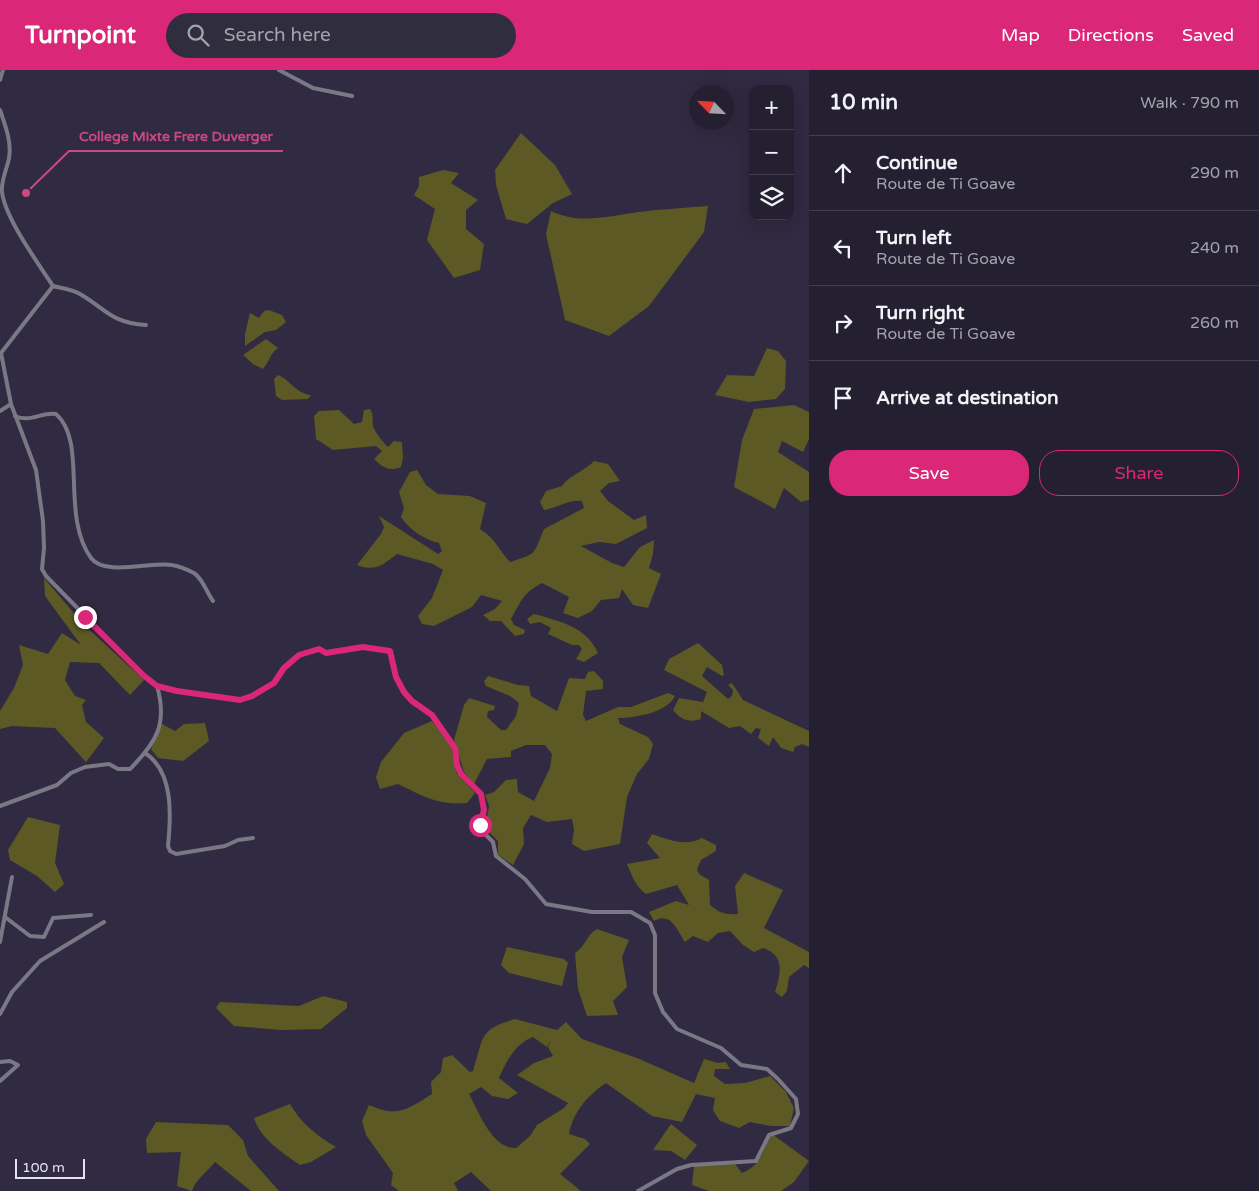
<!DOCTYPE html>
<meta charset="utf-8">
<style>
body{margin:0;font-family:"Varela Round",sans-serif;background:#302d3e;color:#f1f3f6}
.controls{position:absolute;right:15px;top:15px;display:grid;overflow:hidden;border-radius:10px;box-shadow:0 5px 20px #0002}
.controls button{width:45px;height:45px;display:grid;place-items:center;padding:0;border:0;border-bottom:1px solid #413e4d;background:#242032;color:#f1f3f6;font:25px sans-serif}
.compass{position:absolute;left:689px;top:15px;width:45px;height:45px;border-radius:50%;background:#242032;box-shadow:0 5px 20px #0002;rotate:295deg}
.scale{position:absolute;left:15px;bottom:12px;width:70px;box-sizing:border-box;padding-left:5px;border:2px solid #e4e1f1;border-top:0;font-size:14px;line-height:18px;white-space:nowrap;color:#e4e1f1;-webkit-text-stroke:4px #302a42;paint-order:stroke}
.stop{position:absolute;width:15px;height:15px;margin:-11px;border:4px solid #db2777;border-radius:50%;background:#fff}
.stop.end{background:#db2777;border-color:#fff;box-shadow:0 1px 5px #0008}
.list{margin:0;padding:0;list-style:none}
h2{display:flex;justify-content:space-between;align-items:center;height:65px;margin:0;padding:0 20px;font-size:21px}
h2 small{font-size:16px;font-weight:400;color:#a3a3ac}
.list li{display:grid;grid-template-columns:32px 1fr auto;gap:15px;align-items:center;box-sizing:border-box;height:75px;padding:0 20px;border-top:1px solid #413e4d}
.list b{display:block;font-size:19px;white-space:nowrap}
.list p{margin:0;font-size:16px;white-space:nowrap;color:#a3a3ac}
.list em{font-size:16px;font-style:normal;color:#a3a3ac}
.actions{display:flex;gap:10px;padding:15px 20px}
.actions a{flex:1;padding:11px 0;border:1px solid #db2777;border-radius:20px;text-align:center;font-size:18px;color:#db2777}
.actions .main{background:#db2777;color:#fff}
.icon{flex:none;width:28px;height:28px;fill:none;stroke:currentColor;stroke-width:2;stroke-linecap:round;stroke-linejoin:round}
.map{position:relative;flex:none;width:809px;height:1121px;overflow:hidden}
header{display:flex;align-items:center;gap:30px;box-sizing:border-box;height:70px;padding:0 25px;background:#db2777;color:#fff}
header strong{font-size:24px}
nav{display:flex;gap:28px;margin-inline-start:auto;font-size:18px}
.search{width:350px;height:45px;background:#302d3e;display:flex;align-items:center;gap:12px;box-sizing:border-box;padding:0 18px;border-radius:28px;color:#a3a3ac;font-size:19px}
main{display:flex}
aside{flex:1;background:#242032}
.map>svg:first-child{display:block}
.green{fill:#5c5924;fill-rule:evenodd}
.lines{fill:none;stroke-linecap:round;stroke-linejoin:round}
.street{stroke:#7a7885;stroke-width:4}
.route{stroke:#db2777;stroke-width:6}
.leader{fill:none;stroke:#ca4a80;stroke-width:2}
.callout-dot{fill:#ca4a80;stroke:#302a42;stroke-width:2}
.callout-label{font-size:14px;text-anchor:middle;font-weight:bold;fill:#ca4a80;stroke:#302a42;stroke-width:4.5;stroke-linejoin:round;paint-order:stroke}
</style>
<header>
<strong>Turnpoint</strong>
<div class="search"><svg class="icon" aria-label="search" viewBox="0 0 24 24"><circle cx="10" cy="10" r="6"/><path d="M15 15l6 6"/></svg>Search here</div>
<nav><a>Map</a><a>Directions</a><a>Saved</a></nav>
</header>
<main>
<div class="map">
<svg width="809" height="1121" viewBox="0 0 809 1121">
<rect width="100%" height="100%" fill="#302a42"/>
<g class="green">
<path d="M521,63L555,95L572,124L553,133L527,154L506,149L496,115L495,100Z"/>
<path d="M443,100L459,103L451,113L478,130L466,140V159L484,174L480,200L454,208L427,170L435,139L414,125L419,116V107Z"/>
<path d="M708,136L704,162L649,236L609,266L565,250L546,164L551,141C580,155 609,146 639,142C662,139 685,138 708,136Z"/>
<path d="M269,240L282,245L286,252L276,260L265,262L245,276V264L250,243L259,248L264,241Z"/>
<path d="M266,269L278,278C269,285 270,291 263,299L253,294L243,285Z"/>
<path d="M767,278L778,281L786,291L785,319L776,329L749,332L715,325L727,305L754,306Z"/>
<path d="M278,305C290,310 297,324 311,325L308,329L282,330L276,326L274,309Z"/>
<path d="M794,335L809,342V369L803,382L782,371L778,382L809,402V430L801,432L784,418L775,439L734,417L742,370L754,339Z"/>
<path d="M370,339C374,345 372,349 373,356C376,364 382,371 388,377L394,371L402,372L403,388L401,397C389,402 382,397 374,389L382,381L376,376L333,380L316,369L314,346L319,341L339,340L354,354L362,352L364,340Z"/>
<path d="M594,391L608,394L620,411L609,413L600,421L608,431L634,450L646,445L647,458L616,474L599,472L581,476L612,493L624,497L640,477L654,470L653,484L649,498L661,504L648,538L633,535L622,519L619,528L601,530L592,541L578,548L563,543L569,527L542,513C522,524 522,530 511,549L514,555L525,560L524,564L515,566L501,551H490L483,545L495,539L502,531L481,525L472,537L434,556L422,554L418,546L432,528L443,500L433,494L397,484C383,495 375,502 357,495L381,464L384,457L379,446L438,484L442,481L439,473C424,470 409,459 401,447L404,438L399,422L410,402L417,400L426,415L438,424L470,426L486,433L480,459C496,469 498,479 510,492C539,483 533,484 544,459L584,438L582,431C568,429 558,438 544,440L540,432L546,421L562,416C569,405 585,401 594,391Z"/>
<path d="M44,508L84,555L144,610L130,625L99,593L70,592L65,610L75,626L86,630L82,635L86,652L104,668L86,692L55,658L12,656L0,659V641L14,618L23,595L19,575L48,584L62,563L81,575L45,526Z"/>
<path d="M534,544C559,551 587,557 598,583L584,592L576,589L582,579L579,575H572L548,564L551,558L540,552L530,554L527,549Z"/>
<path d="M698,573L722,595L724,605L722,606L707,597L702,606L728,629L732,626L733,620L728,615L732,613L743,630L809,661V677L802,674L795,677L793,682L781,678L773,667L769,676L758,668L761,659L756,658L751,664L740,656L729,658L701,641V649C689,653 681,650 673,640L679,628L703,632L707,622L664,600L669,589Z"/>
<path d="M594,601L603,611V619L586,621L583,645L586,651L618,637H631L668,623L675,626C667,643 634,648 618,648L620,654L648,667L653,674L649,689L637,704L627,727L620,774L584,781L572,774L574,760L572,749L547,752L531,745L523,758L524,774L513,795L498,785V771L485,758L489,736L485,725L494,722L506,710L517,709L518,722L534,731L550,698L552,684L545,675H526L511,681V687L487,689L474,714L464,702L454,670L464,635L469,628L495,636L494,640L488,641L487,647L501,660H506L516,646L519,633L510,626L486,616L484,611L488,606L518,615L529,616L531,626L557,641L569,608L585,609L588,602Z"/>
<path d="M432,651L451,675L457,704L475,723L467,733C437,735 425,727 398,714L380,719L376,707L381,692L404,663Z"/>
<path d="M205,653L209,671L183,691L158,688L151,679L162,654L175,661L184,654Z"/>
<path d="M28,747L60,755L55,793L64,814L55,822L37,806L10,790L8,780Z"/>
<path d="M652,764C669,770 686,777 702,768L716,775V781L701,790L697,799L699,804L709,810L710,835C719,843 726,845 738,844L735,816L744,803L783,820L764,858L809,882V898L804,895L789,907L787,921L782,927L775,922C781,903 785,885 763,878L754,882L743,875L730,861L718,863L708,872L693,866L685,872C677,860 671,841 654,851L649,842L676,831L689,835L677,815L646,824C636,817 632,806 627,794L660,788L647,773Z"/>
<path d="M597,859L629,870L622,887L627,917L613,931L618,945L587,946L578,919L575,883C586,876 586,865 597,859Z"/>
<path d="M507,877L564,889L568,893L562,916L509,903L501,895Z"/>
<path d="M323,926L347,932V938L321,959L282,960L234,956L216,938L220,932L299,936Z"/>
<path d="M515,949L557,960L566,952L582,969L637,988L694,1013L704,989L718,993L726,992L730,999H715L714,1006L725,1014L745,1013L770,1006L786,1022L794,1038L790,1056H771L750,1052L739,1058L720,1051L713,1040L715,1028L696,1024L682,1052L652,1046L606,1013C588,1025 573,1042 569,1064L585,1069L590,1074L560,1104L581,1121H491L471,1102L454,1113L458,1121H399L391,1115L393,1103L366,1065L362,1051L369,1035C398,1048 408,1039 432,1024L431,1012L441,1002L443,988L452,985L470,1002L473,1001C484,967 478,960 515,949ZM533,967L547,977L551,970L548,977L553,986L534,993L517,1005L568,1033L564,1038L537,1055L530,1066L516,1078C492,1079 479,1042 469,1024L481,1017L492,1026L508,1029L518,1023L499,1008C507,990 515,974 533,967Z"/>
<path d="M290,1034C300,1052 318,1067 336,1077L311,1092L300,1095C282,1082 261,1070 254,1048Z"/>
<path d="M156,1052L228,1055L243,1070L248,1086L279,1121H251L215,1092C207,1102 195,1110 192,1121L177,1116L181,1082L147,1083L146,1069Z"/>
<path d="M671,1054L697,1075L685,1090L671,1081L653,1080Z"/>
<path d="M772,1064L809,1091L794,1112L781,1121H709L692,1115L694,1096L735,1094L742,1103C763,1094 761,1081 772,1064Z"/>
</g>
<g class="lines">
<g class="street">
<path d="M279,0L313,18L352,26"/>
<path d="M0,10L3,0"/>
<path d="M0,40C5,55 12,72 9,88C7,99 1,110 2,122C5,148 38,193 53,216C61,218 72,219 80,224C106,239 111,253 146,255"/>
<path d="M53,216L1,283L11,334L36,400L43,451L44,478L42,499L46,506L143,605L157,616L177,621L239,630L252,627L274,613L284,597L299,585L319,579L326,583L363,577L390,581L396,607L404,622L412,631L432,645L455,678L457,695L461,704L481,724L484,740L480,759L493,772L496,786L525,809L546,834L592,842H631L650,853L655,865V923L663,942L677,959L721,978L741,995L767,999L778,1009L796,1029L798,1044L791,1058L769,1065L756,1091L691,1095L677,1099L638,1121"/>
<path d="M0,341L11,334"/>
<path d="M15,346C30,353 41,342 56,344C88,372 60,445 91,488C105,507 152,491 172,495C179,496 188,500 194,503C203,509 207,523 213,531"/>
<path d="M145,683C174,702 171,746 168,776L170,781L176,784L225,776L238,770L253,768"/>
<path d="M0,736L57,715L71,703L85,697L109,694L118,699H130C156,673 168,654 157,616"/>
<path d="M5,847L30,866L44,867L53,848L91,845"/>
<path d="M0,872L12,807"/>
<path d="M0,944L12,922L40,891L104,852"/>
<path d="M0,992L10,991L18,995L0,1011"/>
</g>
</g>
<g class="lines">
<path class="route" d="M85,547L143,605L157,616L177,621L240,630L252,626L274,613L284,598L299,585L319,579L326,583L363,577L390,581L396,607L404,622L412,631L432,645L455,678L457,695L461,704L481,724L484,740L480,755"/>
</g>
<path class="leader" d="M26 123L69 81H283"/>
<circle class="callout-dot" cx="26" cy="123" r="5"/>
<g class="callout-label">
<text x="176" y="71">College Mixte Frere Duverger</text>
</g>
</svg>
<div class="controls">
<button>+</button>
<button>−</button>
<button><svg class="icon" aria-label="layers" viewBox="0 0 24 24"><path d="M12 4l9 5-9 5-9-5zM3 14l9 5 9-5"/></svg></button>
</div>
<svg class="compass" viewBox="-18 -18 36 36"><path d="M0-13l5 13h-10z" fill="#e53935"/><path d="M0 13l5-13h-10z" fill="#a3a3ac"/></svg>
<div class="scale">100 m</div>
<div class="stop" style="left:480px;top:755px"></div>
<div class="stop end" style="left:85px;top:547px"></div>
</div>
<aside>
<h2>10 min<small>Walk · 790 m</small></h2>
<ul class="list">
<li><svg class="icon" aria-label="ahead" viewBox="0 0 24 24"><path d="M12 20V5M6 11l6-6 6 6"/></svg><div><b>Continue</b><p>Route de Ti Goave</p></div><em>290 m</em></li>
<li><svg class="icon" aria-label="left" viewBox="0 0 24 24"><path d="M17 20v-9H6M10 6l-5 5 5 5"/></svg><div><b>Turn left</b><p>Route de Ti Goave</p></div><em>240 m</em></li>
<li><svg class="icon" aria-label="right" viewBox="0 0 24 24"><path d="M7 20v-9h11M14 6l5 5-5 5"/></svg><div><b>Turn right</b><p>Route de Ti Goave</p></div><em>260 m</em></li>
<li><svg class="icon" aria-label="arrive" viewBox="0 0 24 24"><path d="M6 21V4h12l-3 4 3 4H6"/></svg><div><b>Arrive at destination</b></div></li>
</ul>
<div class="actions"><a class="main">Save</a><a>Share</a></div>
</aside>
</main>
